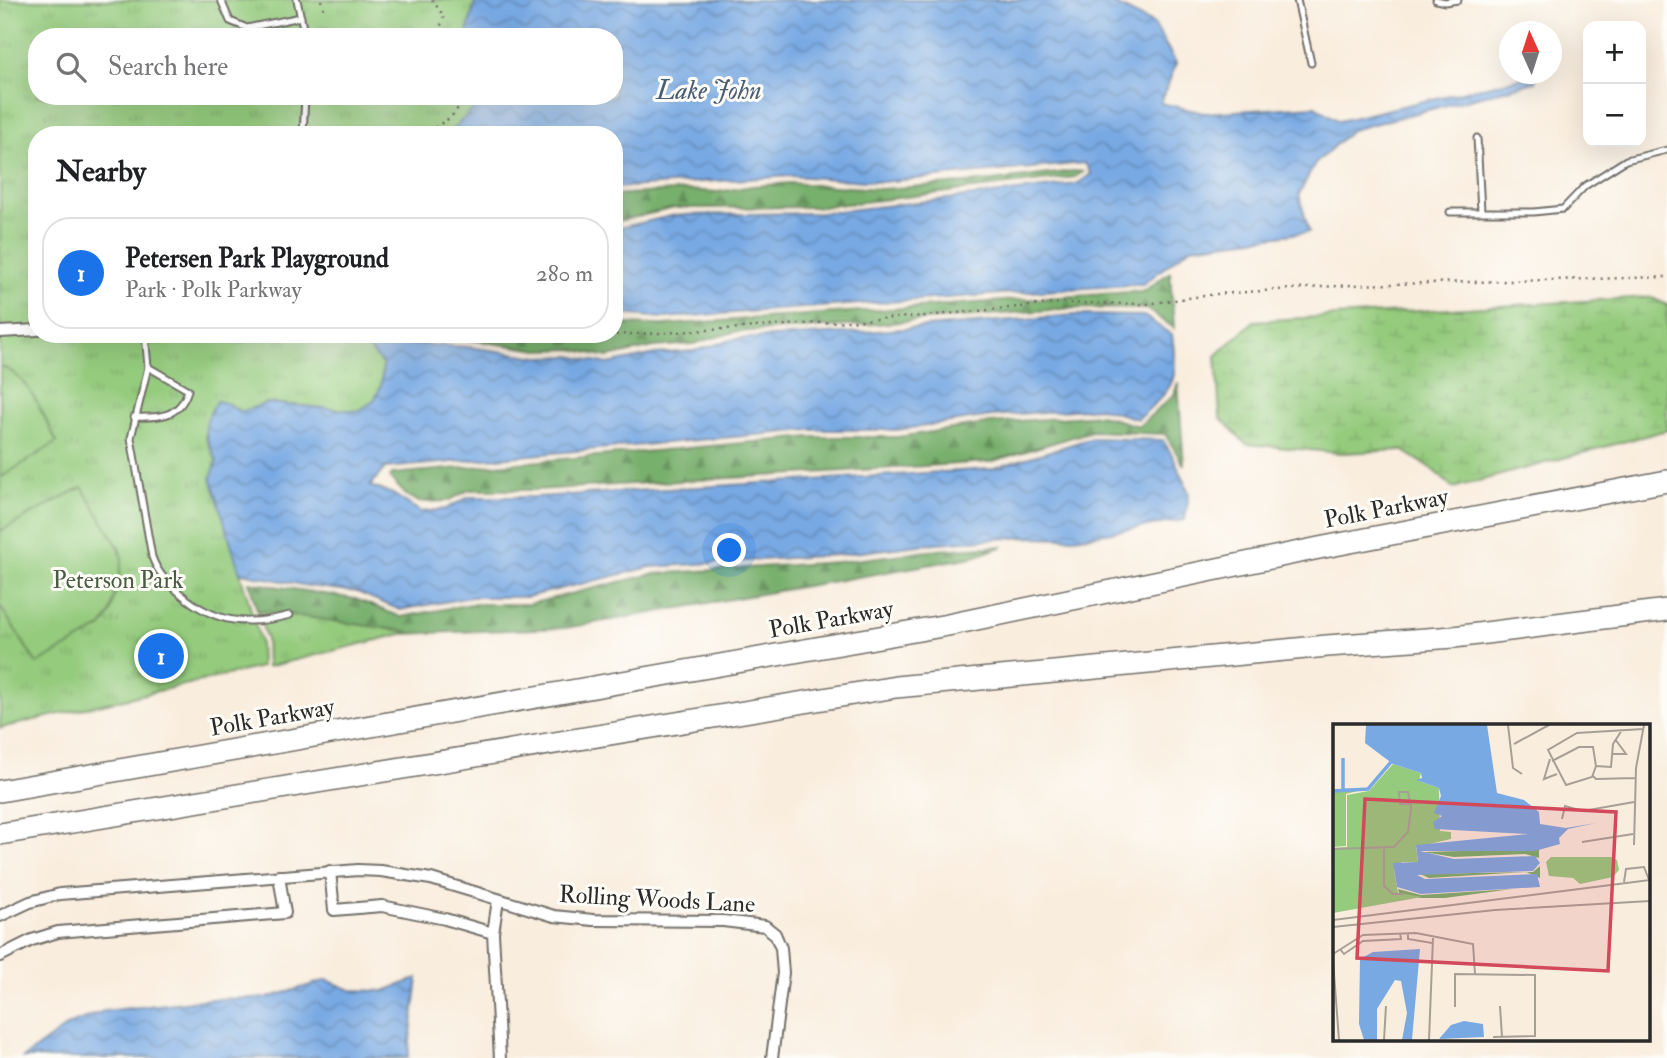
<!DOCTYPE html>
<meta charset="utf-8">
<style>
body{margin:0;font-family:"IM FELL Double Pica",serif;background:#f6f6f6;color:#202124}
.controls{position:absolute;right:21px;top:21px;display:grid;overflow:hidden;border-radius:14px;box-shadow:0 7px 28px #0002}
.controls button{width:63px;height:63px;display:grid;place-items:center;padding:0;border:0;border-bottom:2px solid #e0e0e0;background:#fff;color:#202124;font:35px sans-serif}
.compass{position:absolute;left:1499px;top:21px;width:63px;height:63px;border-radius:50%;background:#fff;box-shadow:0 7px 28px #0002;rotate:357deg}
.you{position:absolute;left:730px;top:551px;width:24px;height:24px;margin:-18px;border:5px solid #fff;border-radius:50%;background:#1a73e8;box-shadow:0 0 0 10px #1a73e833}
.badge{display:grid;place-items:center;width:46px;height:46px;border-radius:50%;background:#1a73e8;color:#fff;font-size:23px;font-weight:700}
.pin{position:absolute;translate:-50% -50%;border:4px solid #fff;box-shadow:0 2px 7px #0006}
.list{margin:0;padding:0;list-style:none}
h2{display:flex;justify-content:space-between;align-items:center;height:91px;margin:0;padding:0 28px;font-size:30px}
h2 small{font-size:23px;font-weight:400;color:#757577}
.list li{display:grid;grid-template-columns:46px 1fr auto;gap:21px;align-items:center;box-sizing:border-box;height:112px;margin:0 14px 14px;padding:0 14px;border:2px solid #e0e0e0;border-radius:28px}
.list b{display:block;font-size:26px;white-space:nowrap}
.list p{margin:0;font-size:23px;white-space:nowrap;color:#757577}
.list em{font-size:23px;font-style:normal;color:#757577}
.icon{flex:none;width:38px;height:38px;fill:none;stroke:currentColor;stroke-width:2;stroke-linecap:round;stroke-linejoin:round}
.map{position:relative;flex:none;width:1667px;height:1058px;overflow:hidden}
.search{position:absolute;background:#fff;box-shadow:0 7px 28px #0002;left:28px;top:28px;width:595px;height:77px;display:flex;align-items:center;gap:18px;box-sizing:border-box;padding:0 24px;border-radius:28px;color:#757577;font-size:26px}
.panel{position:absolute;background:#fff;box-shadow:0 7px 28px #0002;left:28px;top:126px;width:595px;height:217px;border-radius:28px}
.map>svg:first-child{display:block}
.forest{fill:url(#forest-firs);stroke:#516d4c;stroke-width:2}
.wetland{fill:url(#wetland-marsh);stroke:#607b54;stroke-width:2}
.park{fill:url(#park-tufts);stroke:#607b54;stroke-width:2}
.garden{fill:#94cb7d;stroke:#607b54;stroke-width:2}
.water{fill:url(#water-waves);stroke:#526a87;stroke-width:2}
.lines{fill:none;stroke-linecap:round;stroke-linejoin:round}
.lane-casing{stroke:#736f6a;stroke-width:9}
.street-casing{stroke:#736f6a;stroke-width:14}
.highway-casing{stroke:#736f6a;stroke-width:24}
.path{stroke:#736f6a;stroke-width:2.5;stroke-dasharray:2 5;stroke-linecap:butt}
.lane{stroke:#fff;stroke-width:5}
.street{stroke:#fff;stroke-width:10}
.highway{stroke:#fff;stroke-width:21}
.labels{text-anchor:middle;stroke-width:6;stroke-linejoin:round;paint-order:stroke}
.street-label{font-size:24px;fill:#2b2b2b;stroke:#fdfcf7}
.park-label{font-size:24px;fill:#4a5b44;stroke:#fdfcf7}
.water-label{font-size:26px;font-style:italic;fill:#4a5d75;stroke:#fdfcf7}
.inset-river{fill:none;stroke:#78a9e3;stroke-width:3.5}
.inset-road{fill:none;stroke:#a79f96;stroke-width:2}
.view{fill:#d1495b;fill-opacity:0.15;stroke:#d1495b;stroke-width:3.5}
.inset-edge{fill:none;stroke:#2b2b2b;stroke-width:3.5}
</style>
<div class="map">
<svg width="1667" height="1058" viewBox="0 0 1667 1058">
<defs>
<pattern id="forest-firs" width="22" height="20" patternUnits="userSpaceOnUse" patternTransform="scale(1.75)"><rect width="22" height="20" fill="#77af6c"/><path d="M5 1l3.5 6h-7zM16 11l3.5 6h-7z" fill="#628f59"/></pattern>
<pattern id="wetland-marsh" width="20" height="14" patternUnits="userSpaceOnUse" patternTransform="scale(1.75)"><rect width="20" height="14" fill="#94cb7d"/><path d="M1 5h8M5 5V1M11 12h8M15 12V8" fill="none" stroke="#80ae6c"/></pattern>
<pattern id="park-tufts" width="24" height="20" patternUnits="userSpaceOnUse" patternTransform="scale(1.75)"><rect width="24" height="20" fill="#94cb7d"/><path d="M3 7l-1-3M5 7V3M7 7l1-3M15 17l-1-3M17 17v-4M19 17l1-3" fill="none" stroke="#80ae6c"/></pattern>
<pattern id="water-waves" width="16" height="10" patternUnits="userSpaceOnUse" patternTransform="scale(1.75)"><rect width="16" height="10" fill="#78a9e3"/><path d="M0 5q4-4 8 0t8 0" fill="none" stroke="#638ab8"/></pattern>
</defs>
<rect width="100%" height="100%" fill="#fdfcf7"/>
<filter id="ink" filterUnits="userSpaceOnUse"><feTurbulence type="fractalNoise" baseFrequency=".0143" numOctaves="2"/><feDisplacementMap in="SourceGraphic" scale="14" xChannelSelector="R" yChannelSelector="G"/><feConvolveMatrix kernelMatrix="1 2 1 2 8 2 1 2 1" color-interpolation-filters="sRGB"/></filter>
<filter id="wash" filterUnits="userSpaceOnUse"><feTurbulence type="fractalNoise" baseFrequency=".00686" numOctaves="4" result="noise"/><feDisplacementMap in="SourceGraphic" scale="28" xChannelSelector="R" yChannelSelector="G"/><feGaussianBlur stdDeviation="1.57" result="paint"/><feColorMatrix in="noise" values="0 0 0 0 0 0 0 0 0 0 0 0 0 0 0 0 0 1.4 0 .05"/><feComposite in="paint" operator="in"/></filter>
<g filter="url(#wash)">
<rect width="100%" height="100%" fill="#f9edde"/>
<g class="forest">
<path d="M1074,171L1083,172L1075,177L821,207L675,208L614,222V195L687,190L718,192L752,186L790,183L881,189L992,181Z"/>
<path d="M1170,272L1174,328L1146,309L1074,308L864,325L734,332L693,344L654,347L608,357L572,349L539,350L470,340L413,337L408,334H614V322C630,326 647,324 664,325L1144,291Z"/>
<path d="M1178,383L1184,465L1165,434L1092,431L990,462L535,490H469L448,501L419,502L406,495L390,478L392,474L811,437H898L991,423L1100,415L1139,426L1174,395Z"/>
<path d="M1003,546L973,557L565,628L400,634L408,632L257,610L249,582L356,599L401,617L471,604H529L652,574L837,562L937,550Z"/>
</g>
<path class="wetland" d="M1650,297L1667,305V430L1453,488L1432,469L1402,450L1341,453L1246,444L1220,417L1216,356L1254,321Z"/>
<g class="park">
<path d="M0,0H476L466,37H37V96H491L483,100L454,129L456,135H37V334H365V344L383,365L381,386L374,401L358,411L267,403L241,412L229,404L205,436L217,462L212,478L260,640L261,667L0,728Z"/>
<path d="M257,610L410,632L267,667L266,638Z"/>
</g>
<g class="garden">
<path d="M0,366C30,375 43,417 57,442L0,478Z"/>
<path d="M82,487L119,548L122,559L120,572L110,614L102,627L37,664L0,606V531Z"/>
</g>
<g class="water">
<path d="M476,0H1106L1154,24L1176,63L1161,103L1204,113L1315,106L1339,121L1538,74L1535,82L1351,130L1315,164L1299,194L1309,232L1191,247L1143,284L663,318L614,313V229L675,215L821,213L1001,193L1077,184L1091,174L1085,163L881,182L791,176L614,188V135H456L453,129L483,100L491,96H614V37H466Z"/>
<path d="M1075,315L1144,316L1172,335C1179,385 1174,386 1138,419L1100,408L991,416L897,430H810L385,468L370,486L393,494L421,512L446,509L469,497H536L991,469L1092,438L1163,440L1175,460L1189,493L1185,520L1075,538L1026,537L936,543L837,555L651,567L527,597H471L400,610L357,592L308,586L240,573L211,478L217,461C204,435 200,426 217,401L229,404L241,412L267,403L358,411L374,401L381,386L383,365L365,343V334H382L383,342L469,347L539,357L571,356L608,364L655,354L694,351L734,339L864,332Z"/>
<path d="M418,978L408,1058H23L70,1024L104,1011L211,999L267,998L327,980L351,990L384,991Z"/>
</g>
</g>
<g filter="url(#ink)">
<g class="lines">
<defs>
<g id="lane">
<path d="M221,0L230,21L247,28L301,17"/>
<path d="M297,0L305,37"/>
<path d="M1297,0L1311,63"/>
<path d="M1436,0L1445,2L1458,0"/>
<path d="M303,135L305,96"/>
<path d="M1477,138L1481,211"/>
<path d="M1450,212H1534L1563,209L1585,186L1626,160L1667,150"/>
<path d="M145,334L148,367L131,438L152,557C158,574 169,584 182,595C216,624 249,626 290,615"/>
<path d="M134,417C160,418 180,417 188,390L148,367"/>
</g>
<g id="street">
<path d="M0,332L37,330"/>
<path d="M330,871L334,910L382,906L445,919L493,933"/>
<path d="M498,900L493,933L500,1058"/>
<path d="M0,916L30,902L60,894L358,870L381,871L431,879L554,916L593,920L723,921L765,926L775,934L781,948L783,973L772,1058"/>
<path d="M0,956L32,940L58,932L285,913L279,876"/>
</g>
<g id="highway">
<path d="M0,791L948,625L1319,548L1667,481"/>
<path d="M0,834L896,687L1327,646L1454,637L1667,610"/>
</g>
</defs>
<use href="#lane" class="lane-casing"/>
<use href="#street" class="street-casing"/>
<use href="#highway" class="highway-casing"/>
<g class="path">
<path d="M321,0L324,10"/>
<path d="M432,0L444,16L437,37"/>
<path d="M423,135L451,117L458,108L453,96"/>
<path d="M476,334L580,336L662,333L925,316L1061,303L1147,304L1217,294L1352,285L1667,277"/>
</g>
<use href="#lane" class="lane"/>
<use href="#street" class="street"/>
<use href="#highway" class="highway"/>
</g>
</g>
<g class="labels">
<g class="street-label">
<text transform="translate(1386 508) rotate(-11)" y="8">Polk Parkway</text>
<text transform="translate(831 619) rotate(-10)" y="8">Polk Parkway</text>
<text transform="translate(272 717) rotate(-10)" y="8">Polk Parkway</text>
<text transform="translate(657 899) rotate(3)" y="8">Rolling Woods Lane</text>
</g>
<g class="park-label">
<text x="118" y="588">Peterson Park</text>
</g>
<g class="water-label">
<text x="709" y="99">Lake John</text>
</g>
</g>
<g transform="translate(1333 724)">
<rect width="317" height="317" fill="#f9edde"/>
<path d="M206,125V134L192,130L121,133L90,128ZM207,142V154L193,148L96,154L87,150L200,148ZM65,165L88,171L179,165L112,174H87L66,169Z" fill="#77af6c"/>
<path d="M36,64L13,70V122L0,123V65ZM218,133H278L284,136L286,146L280,153L247,160L240,154L216,152L213,138Z" fill="#94cb7d"/>
<path d="M60,40L88,49L86,57L106,64L107,107L118,108V115L83,123L85,138H69L61,146L65,169L89,173L0,189V124L14,123V71L36,67Z" fill="#94cb7d"/>
<path d="M13 139a11 11 0 1 1 22 0a11 11 0 1 1-22 0ZM25 162a11 11 0 1 1 22 0a11 11 0 1 1-22 0ZM2 174a11 11 0 1 1 22 0a11 11 0 1 1-22 0Z" fill="#94cb7d"/>
<path d="M33,1H154L164,69L191,76L206,88L207,100L233,104L263,99L235,105L226,114L227,120L202,127H87L121,135L202,132L207,139L200,147L84,151L92,155L204,150L207,163L88,170L64,163L60,139L85,138L83,121L195,110L102,105L100,98L109,92L101,89L108,72L106,64L83,56L89,54L88,49L60,40L32,19ZM87,225L79,316H69L74,289L68,257L62,256L44,285V316H31L26,300L27,235L40,228ZM131,297L150,300L151,313L106,315L118,301Z" fill="#78a9e3"/>
<path class="inset-river" d="M10,34V67M0,67L35,65L58,38"/>
<path class="inset-road" d="M175,1L180,44L189,50M181,20L216,1M280,30H293L282,15M217,35L211,55L224,50M219,37L246,23H260L263,42L278,43L280,20L289,6M263,42L259,53L233,61L215,26L244,9L310,5M259,51L263,55L302,54M229,95L232,82L250,87L301,78M249,118L300,110M301,121L303,44L311,1M0,125L61,123L75,108L78,85V80L76,74L75,68H66L67,80H78M51,125V162L60,170H71M291,158L293,145L311,143L316,156M0,196L317,156M0,203L162,186L317,177M75,210V215L99,219M7,225L11,230L30,217L68,215L67,209M0,230L30,211L83,209L140,220L142,250M0,236L6,316M167,282L169,313M122,283V250L202,251V312L160,313M51,316L53,282M96,316L100,214"/>
<path class="view" d="M32,75L283,88L275,247L24,234Z"/>
<rect width="317" height="317" class="inset-edge"/>
</g>
</svg>
<div class="controls">
<button>+</button>
<button>−</button>
</div>
<svg class="compass" viewBox="-18 -18 36 36"><path d="M0-13l5 13h-10z" fill="#e53935"/><path d="M0 13l5-13h-10z" fill="#757577"/></svg>
<div class="you"></div>
<div class="pin badge" style="left:161px;top:656px">1</div>
<div class="search"><svg class="icon" aria-label="search" viewBox="0 0 24 24"><circle cx="10" cy="10" r="6"/><path d="M15 15l6 6"/></svg>Search here</div>
<section class="panel">
<h2>Nearby<small></small></h2>
<ul class="list">
<li><span class="badge">1</span><div><b>Petersen Park Playground</b><p>Park · Polk Parkway</p></div><em>280 m</em></li>
</ul>
</section>
</div>
